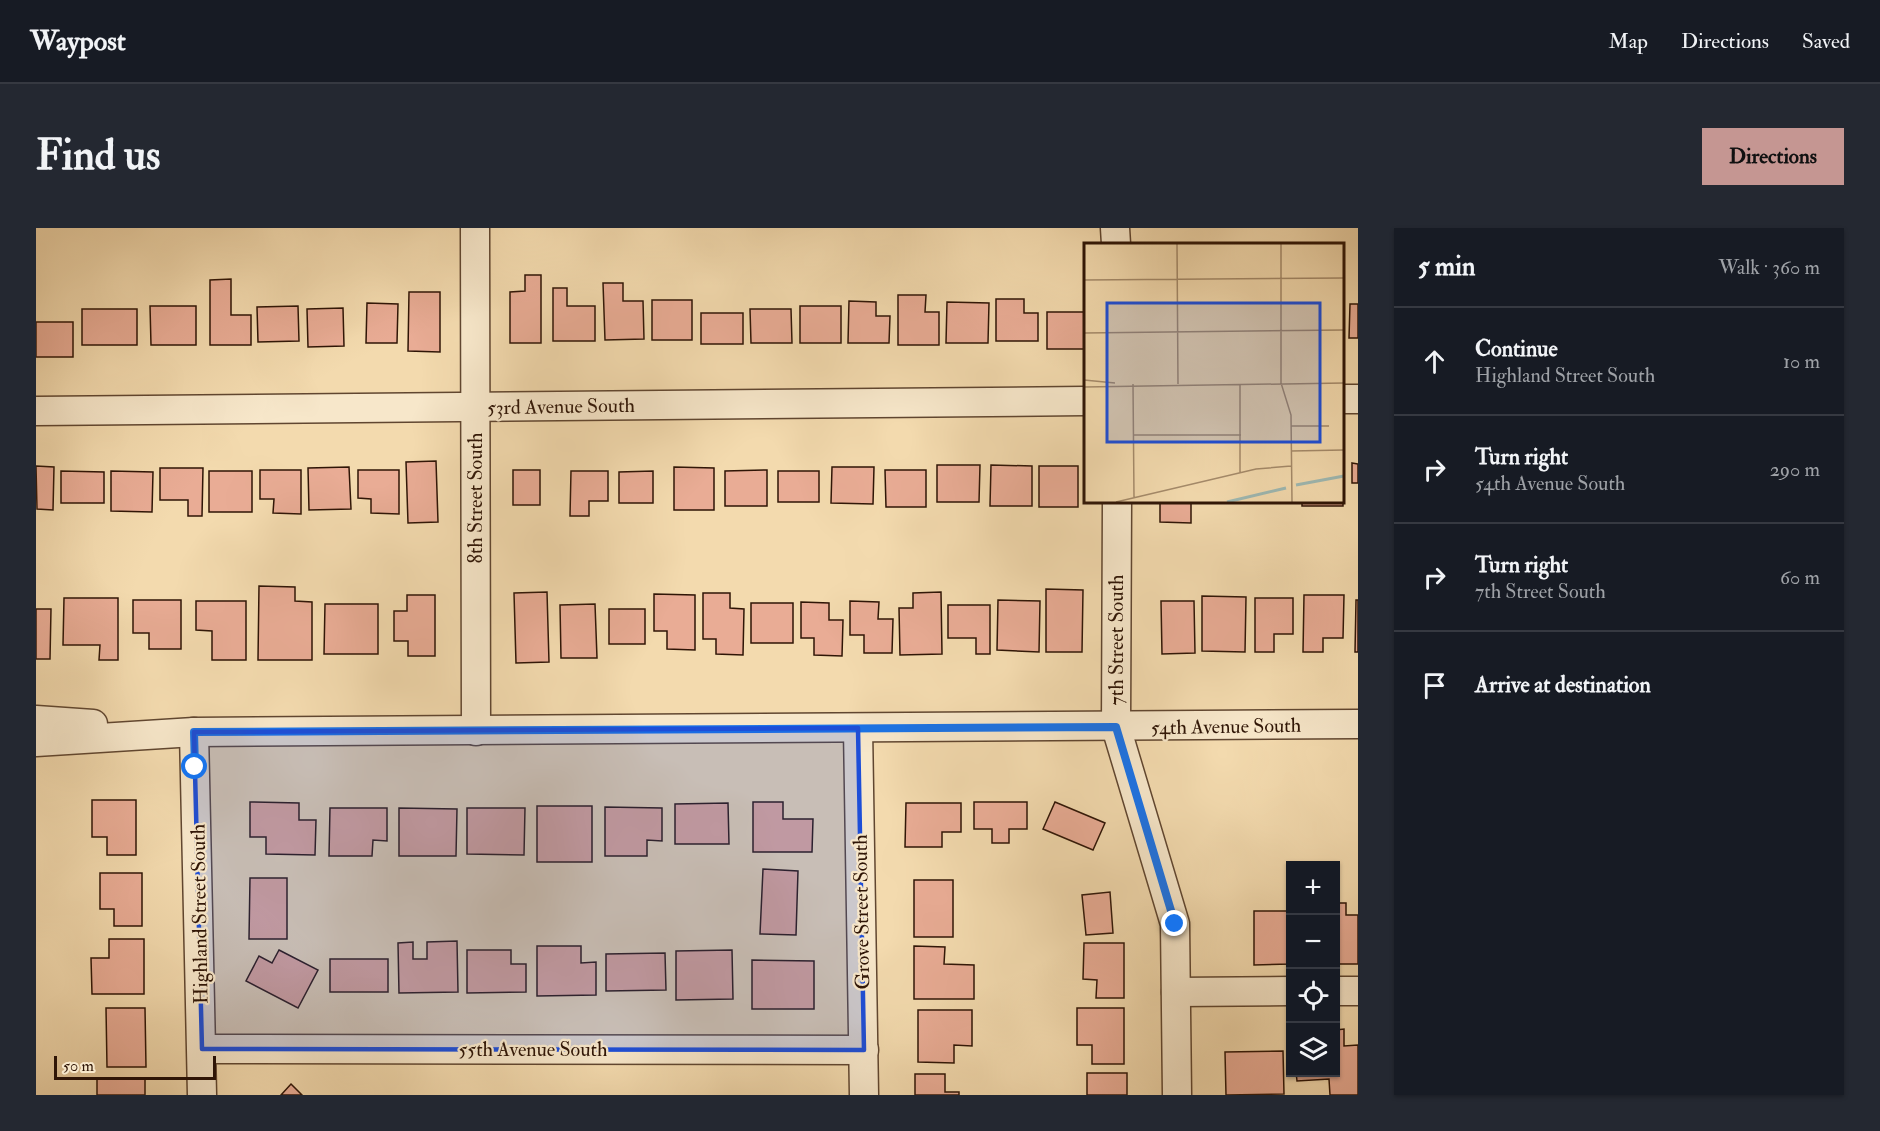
<!DOCTYPE html>
<meta charset="utf-8">
<style>
body{margin:0;font-family:"IM FELL Double Pica",serif;background:#242831;color:#f1f3f6}
.controls{position:absolute;right:18px;bottom:18px;display:grid;overflow:hidden;border-radius:0px;box-shadow:0 2px 4px #0004}
.controls button{width:54px;height:54px;display:grid;place-items:center;padding:0;border:0;border-bottom:2px solid #363941;background:#171b24;color:#f1f3f6;font:30px sans-serif}
.scale{position:absolute;left:18px;bottom:15px;width:162px;box-sizing:border-box;padding-left:6px;border:3px solid #2f1506;border-top:0;font-size:16px;line-height:21px;white-space:nowrap;color:#2f1506;-webkit-text-stroke:4px #f7e7ca;paint-order:stroke}
.stop{position:absolute;width:18px;height:18px;margin:-14px;border:4px solid #1a73e8;border-radius:50%;background:#fff}
.stop.end{background:#1a73e8;border-color:#fff;box-shadow:0 2px 6px #0008}
.list{margin:0;padding:0;list-style:none}
h2{display:flex;justify-content:space-between;align-items:center;height:78px;margin:0;padding:0 24px;font-size:26px}
h2 small{font-size:20px;font-weight:400;color:#9ea1a6}
.list li{display:grid;grid-template-columns:39px 1fr auto;gap:18px;align-items:center;box-sizing:border-box;height:108px;padding:0 24px;border-top:2px solid #363941}
.list b{display:block;font-size:22px;white-space:nowrap}
.list p{margin:0;font-size:20px;white-space:nowrap;color:#9ea1a6}
.list em{font-size:20px;font-style:normal;color:#9ea1a6}
.icon{flex:none;width:33px;height:33px;fill:none;stroke:currentColor;stroke-width:2;stroke-linecap:round;stroke-linejoin:round}
.map{position:relative;flex:none;width:1322px;height:867px;overflow:hidden;border-radius:0px}
header{display:flex;align-items:center;gap:36px;box-sizing:border-box;height:84px;padding:0 30px;background:#171b24;border-bottom:2px solid #363941}
header strong{font-size:28px}
nav{display:flex;gap:33px;margin-inline-start:auto;font-size:21px}
.intro{display:flex;align-items:center;justify-content:space-between;box-sizing:border-box;height:144px;padding:0 36px}
h1{margin:0;font-size:42px}
.button{padding:15px 27px;border-radius:0px;background:#c59692;color:#111;font-size:21px;font-weight:700}
main{display:flex;gap:36px;padding:0 36px}
aside{flex:1;background:#171b24;border-radius:0px;box-shadow:0 2px 4px #0004}
.map>svg:first-child{display:block}
.building{fill:#e9ac95;stroke:#2f1506;stroke-width:1.5}
.lines{fill:none;stroke-linecap:round;stroke-linejoin:round}
.minor-casing{stroke:#604630;stroke-width:31}
.minor{stroke:#f7e7ca;stroke-width:28}
.route{stroke:#1a73e8;stroke-width:8}
.marked{fill:#1d4ed8;fill-opacity:0.2;stroke:#1d4ed8;stroke-width:4.5;stroke-linejoin:round}
.labels{text-anchor:middle;stroke-width:4.5;stroke-linejoin:round;paint-order:stroke}
.street-label{font-size:20px;fill:#2f1506;stroke:#f7e7ca}
.inset-river{fill:none;stroke:#9eb9b3;stroke-width:3}
.inset-road{fill:none;stroke:#a58b6b;stroke-width:1.5}
.view{fill:#1d4ed8;fill-opacity:0.15;stroke:#1d4ed8;stroke-width:3}
.inset-edge{fill:none;stroke:#2f1506;stroke-width:3}
</style>
<header>
<strong>Waypost</strong>
<nav><a>Map</a><a>Directions</a><a>Saved</a></nav>
</header>
<div class="intro"><h1>Find us</h1><a class="button">Directions</a></div>
<main>
<div class="map">
<svg width="1322" height="867" viewBox="0 0 1322 867">
<rect width="100%" height="100%" fill="#f3daae"/>
<filter id="stains"><feTurbulence type="fractalNoise" baseFrequency=".00333" numOctaves="4"/><feColorMatrix values="0 0 0 0 .2 0 0 0 0 .09 0 0 0 0 .02 0 0 0 .5 -.17"/></filter>
<radialGradient id="worn" r=".72"><stop offset=".6" stop-color="#630" stop-opacity="0"/><stop offset="1" stop-color="#630" stop-opacity=".3"/></radialGradient>
<g class="building">
<path d="M489,47H505V115H474V64L489,63Z"/>
<path d="M195,51V87H215V117H174V52Z"/>
<path d="M567,55H587V73H607L608,111L569,112Z"/>
<path d="M517,60H531V78H559V113H517Z"/>
<path d="M373,64H404V124L372,123Z"/>
<path d="M862,67H890L889,84H903V117H862Z"/>
<path d="M960,71H988V85H1002V113H960Z"/>
<rect x="616" y="72" width="40" height="40"/>
<path d="M813,73L840,74V88H854L853,115H812Z"/>
<path d="M911,74L953,75L952,115H910Z"/>
<path d="M331,75L362,76L361,115H330Z"/>
<path d="M1314,76H1322V110H1313Z"/>
<path d="M114,78H160V117H115Z"/>
<path d="M262,78L263,113L222,114L221,79Z"/>
<rect x="764" y="78" width="41" height="37"/>
<path d="M307,80L308,118L272,119L271,81Z"/>
<rect x="46" y="81" width="55" height="36"/>
<path d="M714,81H755L756,115H715Z"/>
<rect x="1011" y="84" width="38" height="37"/>
<rect x="665" y="85" width="42" height="31"/>
<rect x="0" y="94" width="37" height="35"/>
<path d="M400,233L402,294L372,295L370,234Z"/>
<path d="M1316,235L1322,236V255H1316Z"/>
<path d="M901,237H944L943,274H901Z"/>
<path d="M955,237L996,238V278H954Z"/>
<path d="M0,238L18,239L17,282L1,281Z"/>
<rect x="1003" y="238" width="39" height="41"/>
<path d="M313,239L315,281L273,282L272,240Z"/>
<path d="M638,239L678,240V282H638Z"/>
<path d="M796,239H838L837,276L795,275Z"/>
<path d="M1306,239H1307V278H1266V273H1306Z"/>
<path d="M124,240H167L166,288H152V272H124Z"/>
<path d="M224,242H265V286L237,285L238,271H224Z"/>
<path d="M322,242H363V286L335,285V271L322,270Z"/>
<rect x="477" y="242" width="27" height="35"/>
<path d="M731,242V278H689V243Z"/>
<path d="M849,242H890V279H850Z"/>
<path d="M25,243L68,244V275H25Z"/>
<path d="M75,243L117,244L116,284L75,283Z"/>
<rect x="173" y="243" width="43" height="41"/>
<path d="M535,243H572V273H553V288H534Z"/>
<path d="M617,243V275H583V244Z"/>
<rect x="742" y="243" width="41" height="31"/>
<path d="M1124,273H1155V295L1124,294Z"/>
<path d="M223,358L259,359V373L276,374V432H222Z"/>
<path d="M1010,361L1047,362L1046,424H1010Z"/>
<path d="M511,364L513,434L480,435L478,365Z"/>
<path d="M905,364L906,426L864,427L863,380H877V365Z"/>
<path d="M667,365H694V380L708,381L707,427L680,426V411H667Z"/>
<path d="M618,366L659,367V422L631,421V403H618Z"/>
<path d="M371,367H399V428H372V413H358V383H371Z"/>
<path d="M1268,367H1308L1307,410H1287V424H1267Z"/>
<path d="M1166,368L1210,369L1209,424L1166,423Z"/>
<path d="M28,370H82V432H63L64,417H27Z"/>
<path d="M1219,370H1257V406H1238V424H1219Z"/>
<path d="M97,372H145V421H113V405H97Z"/>
<path d="M962,372L1004,373L1003,424L961,422Z"/>
<path d="M1320,372H1322V424H1319Z"/>
<path d="M160,373H210V432H176V403L160,402Z"/>
<path d="M814,373L843,374L842,391H857L856,425H828V407H814Z"/>
<path d="M1125,373H1158L1159,425L1126,426Z"/>
<path d="M765,374L793,375V392H807L806,428L778,427V410H765Z"/>
<rect x="715" y="375" width="42" height="40"/>
<path d="M289,376H342V426H288Z"/>
<path d="M559,376L561,430H525L524,377Z"/>
<path d="M912,377H954V426H940V410H912Z"/>
<path d="M0,381H15L14,431H0Z"/>
<rect x="573" y="381" width="36" height="35"/>
<path d="M56,572H100V627H71V609H56Z"/>
<path d="M214,574L263,575V592H280L279,627L230,626V609H214Z"/>
<path d="M717,574H747V591H777L776,624H717Z"/>
<path d="M938,574H991V601H973V615H956V601H938Z"/>
<path d="M1019,574L1069,595L1057,622L1007,601Z"/>
<path d="M692,575L693,616H639V576Z"/>
<path d="M870,575H925V604H906V619H869Z"/>
<rect x="501" y="578" width="55" height="56"/>
<path d="M569,579L626,580V613L611,612V628H569Z"/>
<path d="M294,580H351V613L337,612L336,628H293Z"/>
<path d="M363,580L421,581L420,628H363Z"/>
<path d="M431,580H489L488,627L431,626Z"/>
<path d="M727,641L762,643L760,707L724,706Z"/>
<path d="M64,645H106V698H78V681H64Z"/>
<path d="M214,650H251V711H213Z"/>
<rect x="878" y="652" width="39" height="57"/>
<path d="M1074,664L1077,705L1050,707L1046,667Z"/>
<path d="M1300,675H1310V687H1322V736H1300Z"/>
<path d="M1218,683H1254V736L1218,737Z"/>
<path d="M73,711H108V766H56L55,730H73Z"/>
<path d="M421,713L422,764L363,765L362,715L377,714V731H391V714Z"/>
<path d="M1048,715H1088V770H1060L1061,752L1047,751Z"/>
<path d="M501,718H545V735L560,734V767L501,768Z"/>
<path d="M878,718L909,719L908,736L938,737V771H878Z"/>
<path d="M243,722L282,742L262,780L210,753L223,728L236,735Z"/>
<path d="M431,722H475V736H490V764L431,765Z"/>
<path d="M696,722L697,771L640,772V723Z"/>
<path d="M629,725L630,762L570,763V726Z"/>
<rect x="294" y="731" width="58" height="33"/>
<path d="M716,732L778,733V781H716Z"/>
<path d="M70,780H109L110,839H71Z"/>
<path d="M1041,780H1088V836H1056V817H1041Z"/>
<path d="M882,782H936V818L918,817V835L882,834Z"/>
<path d="M1308,801V818L1322,817V867H1294L1293,851L1261,853L1260,844H1300V802Z"/>
<path d="M1247,823L1248,866L1190,867L1189,824Z"/>
<rect x="1051" y="845" width="40" height="22"/>
<path d="M879,846H909V864H923V867H879Z"/>
<rect x="61" y="850" width="48" height="17"/>
<path d="M255,856L266,867H245Z"/>
</g>
<g class="lines">
<defs>
<g id="minor">
<path d="M439,0L440,503"/>
<path d="M1079,0L1080,16"/>
<path d="M1306,171H1322"/>
<path d="M0,183L1049,173"/>
<path d="M1081,273L1080,499L1139,696L1141,867"/>
<path d="M0,492L57,496"/>
<path d="M822,500L828,867"/>
<path d="M158,504L166,867"/>
<path d="M0,514L158,504L1322,496"/>
<path d="M1300,763H1322"/>
<path d="M1140,764L1254,763"/>
<path d="M166,821L828,822"/>
</g>
</defs>
<use href="#minor" class="minor-casing"/>
<use href="#minor" class="minor"/>
</g>
<g class="lines">
<path class="route" d="M159,539L158,504L1080,499L1139,696"/>
</g>
<path class="marked" d="M822,500L828,822L166,821L158,504Z"/>
<g class="labels">
<g class="street-label">
<text transform="translate(525 178) rotate(-1)" y="7">53rd Avenue South</text>
<text transform="translate(439 270) rotate(-90)" y="7">8th Street South</text>
<text transform="translate(1080 412) rotate(-90)" y="7">7th Street South</text>
<text transform="translate(1190 498) rotate(-1)" y="7">54th Avenue South</text>
<text transform="translate(825 684) rotate(-91)" y="7">Grove Street South</text>
<text transform="translate(163 686) rotate(-91)" y="7">Highland Street South</text>
<text x="497" y="828">55th Avenue South</text>
</g>
</g>
<g transform="translate(1048 15)">
<rect width="260" height="260" fill="#f3daae"/>
<path class="inset-river" d="M212,242L260,233M143,259L202,245"/>
<path class="inset-road" d="M93,1L94,141M197,1V140L207,172L208,259M0,37L260,35M0,90L260,87M0,137L31,140M49,141L50,255M156,141V230M0,144L260,140M207,183H245M50,192H157M207,208L260,207M32,259L172,226L207,223"/>
<path class="view" d="M23,60H236V199H23Z"/>
<rect width="260" height="260" class="inset-edge"/>
</g>
<rect width="100%" height="100%" filter="url(#stains)"/>
<rect width="100%" height="100%" fill="url(#worn)"/>
</svg>
<div class="controls">
<button>+</button>
<button>−</button>
<button><svg class="icon" aria-label="locate" viewBox="0 0 24 24"><circle cx="12" cy="12" r="6"/><path d="M12 2v4M12 18v4M2 12h4M18 12h4"/></svg></button>
<button><svg class="icon" aria-label="layers" viewBox="0 0 24 24"><path d="M12 4l9 5-9 5-9-5zM3 14l9 5 9-5"/></svg></button>
</div>
<div class="scale">50 m</div>
<div class="stop" style="left:159px;top:539px"></div>
<div class="stop end" style="left:1139px;top:696px"></div>
</div>
<aside>
<h2>5 min<small>Walk · 360 m</small></h2>
<ul class="list">
<li><svg class="icon" aria-label="ahead" viewBox="0 0 24 24"><path d="M12 20V5M6 11l6-6 6 6"/></svg><div><b>Continue</b><p>Highland Street South</p></div><em>10 m</em></li>
<li><svg class="icon" aria-label="right" viewBox="0 0 24 24"><path d="M7 20v-9h11M14 6l5 5-5 5"/></svg><div><b>Turn right</b><p>54th Avenue South</p></div><em>290 m</em></li>
<li><svg class="icon" aria-label="right" viewBox="0 0 24 24"><path d="M7 20v-9h11M14 6l5 5-5 5"/></svg><div><b>Turn right</b><p>7th Street South</p></div><em>60 m</em></li>
<li><svg class="icon" aria-label="arrive" viewBox="0 0 24 24"><path d="M6 21V4h12l-3 4 3 4H6"/></svg><div><b>Arrive at destination</b></div></li>
</ul>
</aside>
</main>
